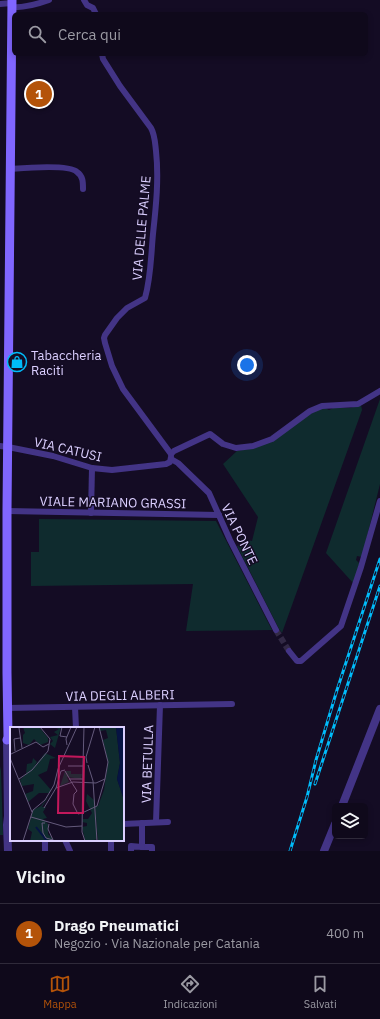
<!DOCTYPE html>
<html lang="it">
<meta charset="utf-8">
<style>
body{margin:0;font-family:"IBM Plex Sans",sans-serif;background:#181224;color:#f1f3f6}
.controls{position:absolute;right:12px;bottom:12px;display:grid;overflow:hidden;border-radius:6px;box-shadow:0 2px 6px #0003}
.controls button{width:36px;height:36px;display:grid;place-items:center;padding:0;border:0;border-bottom:1px solid #2f2a3a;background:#0f091b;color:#f1f3f6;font:20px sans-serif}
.you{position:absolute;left:247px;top:365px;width:14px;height:14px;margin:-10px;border:3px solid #fff;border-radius:50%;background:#1a73e8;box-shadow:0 0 0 6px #1a73e833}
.badge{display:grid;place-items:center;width:26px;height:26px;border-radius:50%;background:#b45309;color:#fff;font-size:13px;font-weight:700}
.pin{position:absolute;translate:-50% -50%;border:2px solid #fff;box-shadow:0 1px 4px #0006}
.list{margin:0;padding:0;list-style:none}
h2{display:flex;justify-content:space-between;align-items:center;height:52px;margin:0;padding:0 16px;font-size:17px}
h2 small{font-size:13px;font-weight:400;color:#9b9aa3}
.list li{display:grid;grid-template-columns:26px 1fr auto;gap:12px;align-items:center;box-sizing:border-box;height:60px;padding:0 16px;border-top:1px solid #2f2a3a}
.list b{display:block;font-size:15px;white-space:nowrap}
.list p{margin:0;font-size:13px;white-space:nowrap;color:#9b9aa3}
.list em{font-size:13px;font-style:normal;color:#9b9aa3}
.icon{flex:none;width:22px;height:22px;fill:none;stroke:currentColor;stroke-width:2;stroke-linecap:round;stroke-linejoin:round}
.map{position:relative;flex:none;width:380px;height:851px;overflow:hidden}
.search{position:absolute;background:#0f091b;box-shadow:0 2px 6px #0003;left:12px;right:12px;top:12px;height:44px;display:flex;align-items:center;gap:10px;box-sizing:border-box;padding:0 14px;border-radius:6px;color:#9b9aa3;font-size:15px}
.sheet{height:112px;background:#0f091b}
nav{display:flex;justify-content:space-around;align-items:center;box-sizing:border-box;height:56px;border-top:1px solid #2f2a3a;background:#0f091b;font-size:11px;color:#9b9aa3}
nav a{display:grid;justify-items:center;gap:2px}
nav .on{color:#b45309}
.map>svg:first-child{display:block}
.green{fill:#0f2b2e}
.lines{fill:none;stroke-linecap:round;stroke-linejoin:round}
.minor-tunnel{stroke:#322945;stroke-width:6;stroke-dasharray:6 3;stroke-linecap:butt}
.minor{stroke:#433486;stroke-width:6}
.tertiary{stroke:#433486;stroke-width:8}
.secondary{stroke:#8066ff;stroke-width:9}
.rail-casing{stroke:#00bcfa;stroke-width:3}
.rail{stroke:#140c24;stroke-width:1.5;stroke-dasharray:4.5;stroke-linecap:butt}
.labels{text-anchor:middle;stroke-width:3;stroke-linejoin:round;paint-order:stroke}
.street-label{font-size:13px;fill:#dbcfff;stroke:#140c24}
.poi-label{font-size:13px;fill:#dbcfff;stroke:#140c24;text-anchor:start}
.inset-river{fill:none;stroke:#061343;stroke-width:2}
.inset-road{fill:none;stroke:#645a7c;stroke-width:1}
.view{fill:#c2185b;fill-opacity:0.15;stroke:#c2185b;stroke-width:2}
.inset-edge{fill:none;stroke:#dbcfff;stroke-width:2}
</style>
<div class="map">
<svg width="380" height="851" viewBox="0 0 380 851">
<rect width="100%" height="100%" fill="#140c24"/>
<g class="green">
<path d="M380,399V484L362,557L357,556L356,560L360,564L354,584L326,553Z"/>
<path d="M361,405L362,410L282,633L279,629L237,546L242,544L241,538L252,541L258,517L223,464L237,451L255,448L317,410L325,408L329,410L333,408H350Z"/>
<path d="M39,519L216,521L272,630L186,631L193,584L31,586V552H39Z"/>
<path d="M0,766L1,771L3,835H0Z"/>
</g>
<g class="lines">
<path class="minor-tunnel" d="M276,630L289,651"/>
<g class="minor">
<path d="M84,0L87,5L93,8L96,14"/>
<path d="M0,4L12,3"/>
<path d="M12,7C25,8 38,4 49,0"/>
<path d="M102,54L103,59L120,86L151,128C155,135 155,143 156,151C159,179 156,206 153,234C151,255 151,277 145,298L127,308L117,318L105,335L104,338L105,343L112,366L123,389L171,454"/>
<path d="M11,169C24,168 69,164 77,172C83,176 83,182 83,189"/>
<path d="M0,446L8,447L53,456L92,468L112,470L166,464L170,462L171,457"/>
<path d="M171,454L174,451L210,434L223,444L236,448L253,446L272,439L310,411L322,406L358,404L380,391"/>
<path d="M171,459L178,463L209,493L230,540L276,630"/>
<path d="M7,511L219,515"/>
<path d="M91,513L92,468"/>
<path d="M289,651L297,661H301L341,626L361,567L380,501"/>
<path d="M75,707L76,728"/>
<path d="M6,708L232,704"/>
<path d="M156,822L160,705"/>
<path d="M142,823V847H152V851"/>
<path d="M123,824L168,822"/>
<path d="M45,840V851"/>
<path d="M65,840L70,851"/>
<path d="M111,840V851"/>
<path d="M131,851V846L142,847"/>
</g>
<g class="tertiary">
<path d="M7,740L8,816L7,825L8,851"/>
<path d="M342,806L380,709"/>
<path d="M324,851L335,824"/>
</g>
<path class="secondary" d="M7,740L8,737L7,673V511L12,0"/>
<defs>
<g id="rail">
<path d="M315,784L380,586"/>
<path d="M290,851L307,797L316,760L337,690L380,559"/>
</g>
</defs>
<use href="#rail" class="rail-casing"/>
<use href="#rail" class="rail"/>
</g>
<defs>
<symbol id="shop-ring" viewBox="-11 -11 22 22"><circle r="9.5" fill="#140c24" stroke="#00bcfa" stroke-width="1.5"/><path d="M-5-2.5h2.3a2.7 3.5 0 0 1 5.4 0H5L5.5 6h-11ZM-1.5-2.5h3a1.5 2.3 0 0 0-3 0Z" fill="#00bcfa"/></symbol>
</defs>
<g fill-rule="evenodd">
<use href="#shop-ring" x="6" y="351" width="22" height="22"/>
</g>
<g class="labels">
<g class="street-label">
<text transform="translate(141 228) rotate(-85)" y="5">VIA DELLE PALME</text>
<text transform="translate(68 449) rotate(13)" y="5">VIA CATUSI</text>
<text transform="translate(113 502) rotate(1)" y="5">VIALE MARIANO GRASSI</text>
<text transform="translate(240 534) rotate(64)" y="5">VIA PONTE</text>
<text transform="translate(120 695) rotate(-1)" y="5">VIA DEGLI ALBERI</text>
<text transform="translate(147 764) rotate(-88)" y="5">VIA BETULLA</text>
</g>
<g class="poi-label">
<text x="31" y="360">Tabaccheria<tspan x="31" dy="15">Raciti</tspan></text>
</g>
</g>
<g transform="translate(10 727)">
<rect width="114" height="114" fill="#140c24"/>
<path d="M13,0H29L38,11V15L30,18L24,12L19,18L13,16V8L15,6ZM43,0H51L45,21L40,17L43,14L40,10L48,8L44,5L49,2ZM89,0H106L110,36L107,52L114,73V114H88L85,79H88L94,63L98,35L93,13L98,11L96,3L90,4ZM35,26L46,31L40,32L37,44L28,48L41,63L39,66H29L18,75L15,67L23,64L24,57L12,59L10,53L16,47L17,37L22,36L23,31L27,35L24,40ZM55,44H61V47H72L71,52L57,50L59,55L50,59ZM40,67L32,80H36L33,85L37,91L33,92L38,97V107L45,114H20L22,105L18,102L23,83L31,79ZM77,67L84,73L87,112L81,114L75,113L72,100L77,99V96L72,95L73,92H78L82,86L76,74Z" fill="#0f2b2e"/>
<path d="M106,0H114V73L107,52L110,36Z" fill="#061343"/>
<path class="inset-river" d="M26,100L37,114"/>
<path class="inset-road" d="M52,0L50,9L57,10M9,1L12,21M0,6V28M57,18L56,12L61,0M5,24L4,12L10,11M1,27L26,15L33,20L39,17M0,31L22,85M77,36L76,30L85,0M73,37L74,0M73,37L72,105L75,114M78,38L83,54L87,114M58,39H74M55,44L62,56M9,52L22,43L38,24L40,12L30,0M59,52H73M62,56L67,64L64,67L63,77L68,87L72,86M46,61L63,55L86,56L95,52L98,35L89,0M34,81L46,61L51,44L55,43M72,86L87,79L95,52M21,90L56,100L72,99M35,96H32L33,106L36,111L43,113L38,102L39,97M13,114L23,83L35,73L44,58L48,42L67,0"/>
<path class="view" d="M49,29L74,30L73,86H48Z"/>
<rect width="114" height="114" class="inset-edge"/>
</g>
</svg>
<div class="controls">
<button><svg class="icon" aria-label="layers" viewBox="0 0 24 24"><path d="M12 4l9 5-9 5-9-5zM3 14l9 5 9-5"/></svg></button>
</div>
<div class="you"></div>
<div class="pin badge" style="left:39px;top:94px">1</div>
<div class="search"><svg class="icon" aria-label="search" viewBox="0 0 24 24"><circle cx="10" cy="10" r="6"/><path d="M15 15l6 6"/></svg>Cerca qui</div>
</div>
<section class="sheet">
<h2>Vicino<small></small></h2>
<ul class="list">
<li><span class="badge">1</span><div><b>Drago Pneumatici</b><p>Negozio · Via Nazionale per Catania</p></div><em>400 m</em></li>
</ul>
</section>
<nav>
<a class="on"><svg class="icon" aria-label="map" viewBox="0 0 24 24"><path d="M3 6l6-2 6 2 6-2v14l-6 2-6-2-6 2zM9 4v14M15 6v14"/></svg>Mappa</a>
<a><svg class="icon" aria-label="directions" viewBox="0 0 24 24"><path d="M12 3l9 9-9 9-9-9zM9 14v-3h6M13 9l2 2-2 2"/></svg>Indicazioni</a>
<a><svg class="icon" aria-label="saved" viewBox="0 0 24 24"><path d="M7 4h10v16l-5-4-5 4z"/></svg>Salvati</a>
</nav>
